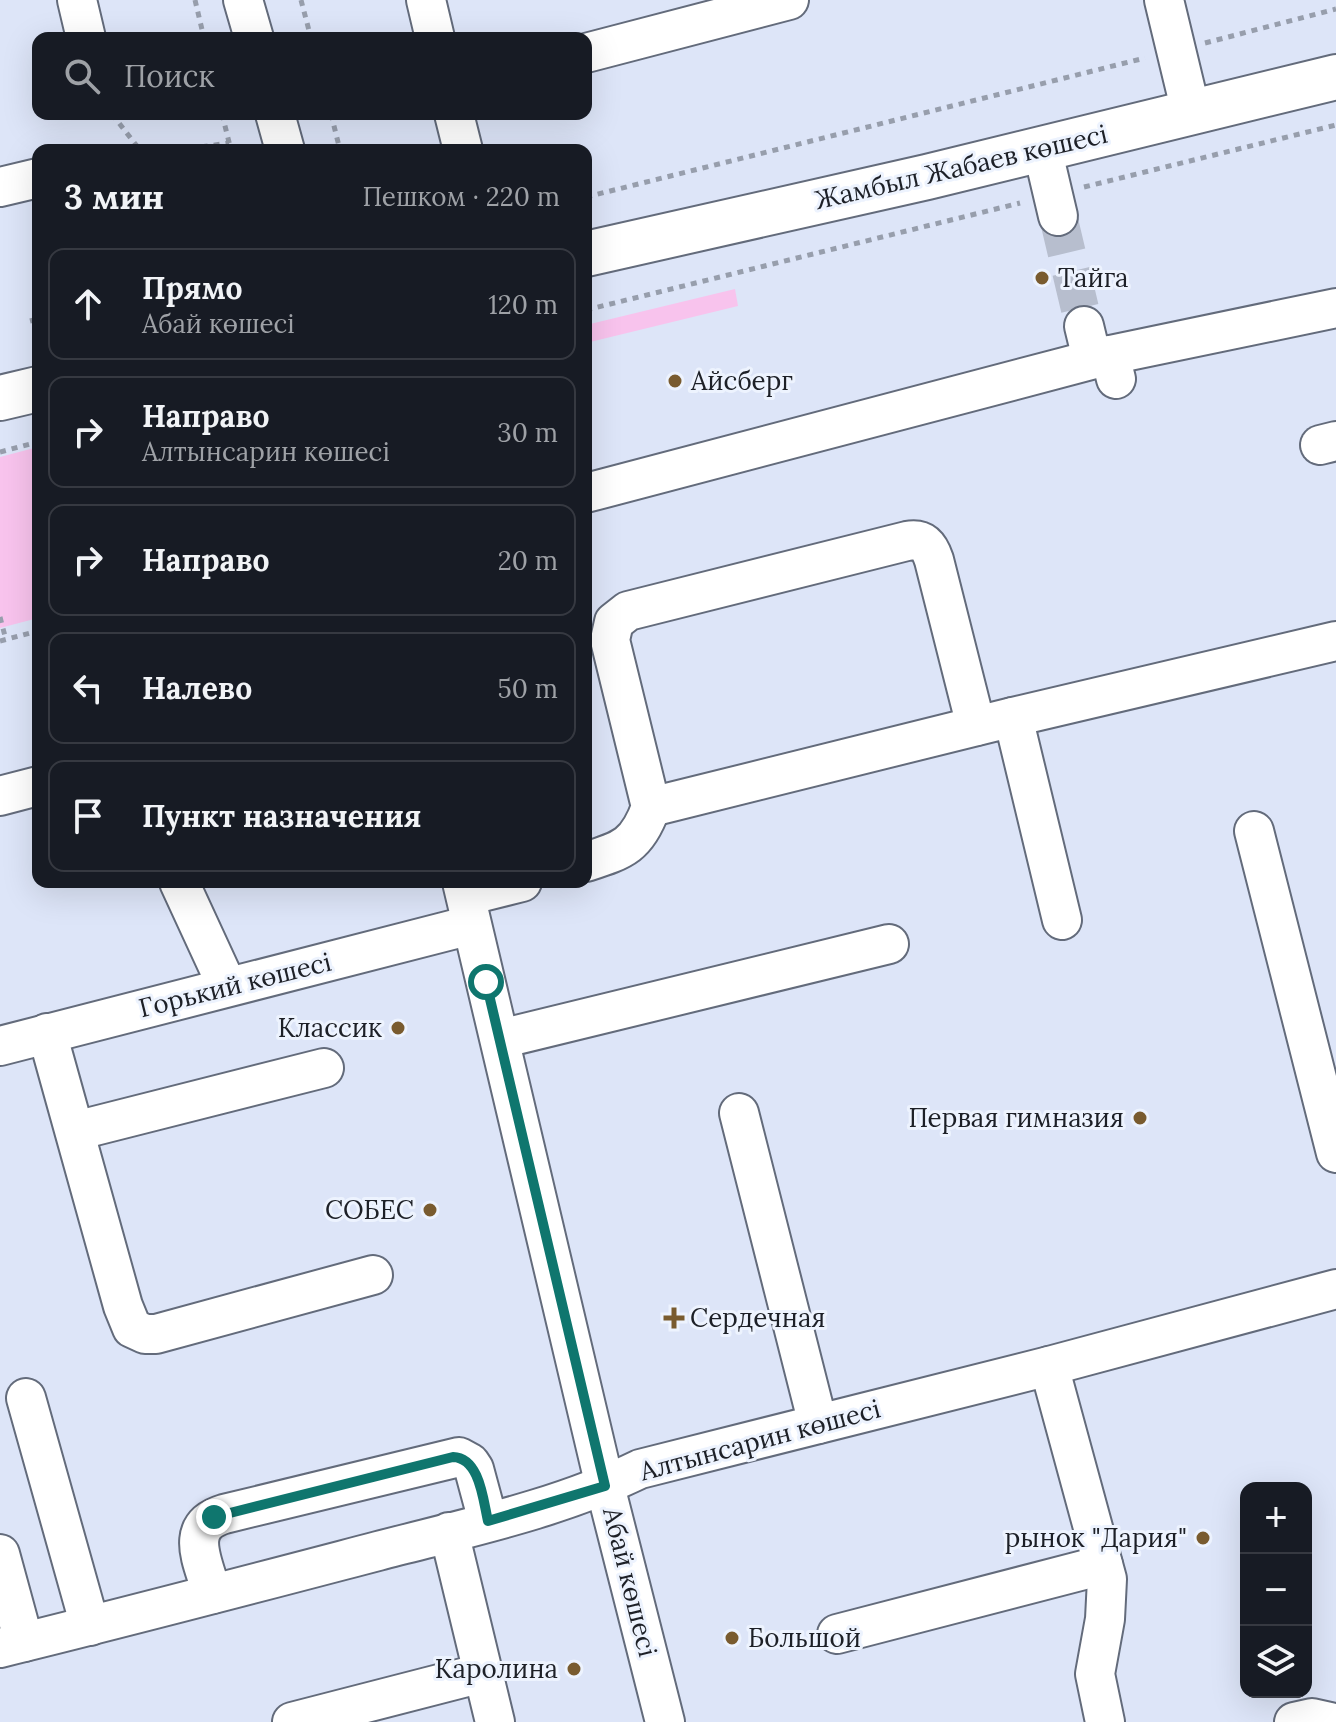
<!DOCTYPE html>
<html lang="ru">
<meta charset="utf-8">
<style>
body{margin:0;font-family:Lora,serif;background:#242831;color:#f1f3f6}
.controls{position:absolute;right:24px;bottom:24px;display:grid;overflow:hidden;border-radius:16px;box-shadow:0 8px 32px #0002}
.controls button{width:72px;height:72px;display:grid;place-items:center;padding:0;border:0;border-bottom:2px solid #363941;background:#171b24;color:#f1f3f6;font:40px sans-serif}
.stop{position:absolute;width:24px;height:24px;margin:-18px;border:6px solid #0f766e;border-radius:50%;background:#fff}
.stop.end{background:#0f766e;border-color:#fff;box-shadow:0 2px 8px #0008}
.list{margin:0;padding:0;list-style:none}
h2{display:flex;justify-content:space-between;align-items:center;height:104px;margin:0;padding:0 32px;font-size:34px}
h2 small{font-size:26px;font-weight:400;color:#9ea1a6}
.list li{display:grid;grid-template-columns:52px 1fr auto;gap:24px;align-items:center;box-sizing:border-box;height:112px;margin:0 16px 16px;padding:0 16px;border:2px solid #363941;border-radius:16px}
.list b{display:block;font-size:30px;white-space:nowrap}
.list p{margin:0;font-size:26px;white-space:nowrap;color:#9ea1a6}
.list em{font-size:26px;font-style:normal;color:#9ea1a6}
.icon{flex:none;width:44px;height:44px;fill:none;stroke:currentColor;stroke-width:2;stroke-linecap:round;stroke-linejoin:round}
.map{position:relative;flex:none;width:1336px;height:1722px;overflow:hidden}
.search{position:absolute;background:#171b24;box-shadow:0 8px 32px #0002;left:32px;top:32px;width:560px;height:88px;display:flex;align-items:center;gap:20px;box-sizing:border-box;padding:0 28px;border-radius:16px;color:#9ea1a6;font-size:30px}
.panel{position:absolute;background:#171b24;box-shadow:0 8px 32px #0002;left:32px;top:144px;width:560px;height:744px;border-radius:16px}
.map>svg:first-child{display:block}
.green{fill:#f8c3ed}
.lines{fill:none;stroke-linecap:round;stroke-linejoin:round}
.minor-tunnel{stroke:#b7bece;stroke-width:38;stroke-dasharray:38 19;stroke-linecap:butt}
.minor-casing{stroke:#636b7b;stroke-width:42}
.major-casing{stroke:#636b7b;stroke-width:48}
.path{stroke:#979eac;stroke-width:5;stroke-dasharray:6 6;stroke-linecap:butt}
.minor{stroke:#fff;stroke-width:38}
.major{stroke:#fff;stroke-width:44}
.route{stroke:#0f766e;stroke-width:10}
.poi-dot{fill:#795b2f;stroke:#edf3fe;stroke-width:3}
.labels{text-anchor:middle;stroke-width:6;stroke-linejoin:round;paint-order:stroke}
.street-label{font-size:26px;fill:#1d2027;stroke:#edf3fe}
.poi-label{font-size:26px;fill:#1d2027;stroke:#edf3fe;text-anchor:end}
</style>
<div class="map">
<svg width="1336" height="1722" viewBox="0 0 1336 1722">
<rect width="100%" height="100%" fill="#dde5f8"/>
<g class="green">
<path d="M735,289L738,306L586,343V325Z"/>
<path d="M38,447V618L0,628V457Z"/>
</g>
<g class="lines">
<path class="minor-tunnel" d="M1058,216L1084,326"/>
<defs>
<g id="minor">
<path d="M77,0L86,38"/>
<path d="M243,0L254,38"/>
<path d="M426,0L435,38"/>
<path d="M1164,0L1191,112"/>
<path d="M586,53L789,0"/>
<path d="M275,114L285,150"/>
<path d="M454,114L463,150"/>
<path d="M1042,148L1058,216"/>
<path d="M0,187L38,178"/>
<path d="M1084,326L1092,359"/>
<path d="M1110,355L1336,308"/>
<path d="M1320,445L1336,441"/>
<path d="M586,493L1110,355L1116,379"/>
<path d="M1013,717L1336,641"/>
<path d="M0,796L38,786"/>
<path d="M651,807L1013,717L1062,920"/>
<path d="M1254,831L1336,1153"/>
<path d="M586,862C623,850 637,846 651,807L610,640L614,622L628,611L907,541C923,538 929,545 934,560L976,726"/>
<path d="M179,882L227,986"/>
<path d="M462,882L605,1486L665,1722"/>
<path d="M466,896L522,882"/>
<path d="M47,1033L123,1306L132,1328L145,1334H156L373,1275"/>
<path d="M500,1039L889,944"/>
<path d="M0,1046L471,925"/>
<path d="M739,1113L818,1424"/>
<path d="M75,1131L324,1068"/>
<path d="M1049,1366L1107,1579L1105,1619L1095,1674L1105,1722"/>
<path d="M26,1398L90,1626"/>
<path d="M449,1532L495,1722"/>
<path d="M0,1554L24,1642"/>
<path d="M212,1594C204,1563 182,1527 224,1514L459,1457L470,1463L474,1469L488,1521"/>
<path d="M837,1634L1103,1565"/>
<path d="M0,1648C127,1617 252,1584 378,1551C466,1528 558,1509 640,1469L1049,1366L1336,1289"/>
<path d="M292,1722L482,1673"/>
<path d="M1294,1722L1312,1718L1330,1722"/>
</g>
<g id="major">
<path d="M586,254L927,177L1336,77"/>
<path d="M0,398L38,389"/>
</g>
</defs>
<use href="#minor" class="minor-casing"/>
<use href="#major" class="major-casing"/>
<g class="path">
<path d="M195,0L204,38"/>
<path d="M301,0L311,38"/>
<path d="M1205,43L1336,9"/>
<path d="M112,114L140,150"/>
<path d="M222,114L231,150"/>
<path d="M331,114L340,150"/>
<path d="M178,150L229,143"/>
<path d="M1084,187L1336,125"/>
<path d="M586,197L1145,58"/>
<path d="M586,310L1020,203"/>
<path d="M30,321L38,319"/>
<path d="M0,452L38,442"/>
<path d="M0,617L6,640"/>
<path d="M0,641L38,631"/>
</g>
<use href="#minor" class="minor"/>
<use href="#major" class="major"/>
</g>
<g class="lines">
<path class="route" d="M214,1517L453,1457C480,1458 483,1500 488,1521L605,1486L486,982"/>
</g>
<g class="poi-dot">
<circle cx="1042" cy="278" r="8"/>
<circle cx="675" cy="381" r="8"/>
<circle cx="398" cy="1028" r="8"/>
<circle cx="1140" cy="1118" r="8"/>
<circle cx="430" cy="1210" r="8"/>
<path d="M670 1306h8v8h8v8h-8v8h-8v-8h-8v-8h8z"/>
<circle cx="1203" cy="1538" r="8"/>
<circle cx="732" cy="1638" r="8"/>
<circle cx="574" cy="1669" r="8"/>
</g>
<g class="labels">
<g class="street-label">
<text transform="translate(961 167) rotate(-13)" y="9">Жамбыл Жабаев көшесі</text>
<text transform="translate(235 985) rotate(-14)" y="9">Горький көшесі</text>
<text transform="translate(760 1440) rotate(-15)" y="9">Алтынсарин көшесі</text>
<text transform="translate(630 1582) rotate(76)" y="9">Абай көшесі</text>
</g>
<g class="poi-label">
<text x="1058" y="287" text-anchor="start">Тайга</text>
<text x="691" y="390" text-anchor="start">Айсберг</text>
<text x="382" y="1037">Классик</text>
<text x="1124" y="1127">Первая гимназия</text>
<text x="414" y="1219">СОБЕС</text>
<text x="690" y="1327" text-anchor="start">Сердечная</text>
<text x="1187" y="1547">рынок "Дария"</text>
<text x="748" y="1647" text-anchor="start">Большой</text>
<text x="558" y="1678">Каролина</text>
</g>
</g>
</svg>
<div class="controls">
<button>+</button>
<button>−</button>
<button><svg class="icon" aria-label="layers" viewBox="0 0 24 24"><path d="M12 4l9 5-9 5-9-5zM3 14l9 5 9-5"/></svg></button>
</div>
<div class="stop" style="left:486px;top:982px"></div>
<div class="stop end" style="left:214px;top:1517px"></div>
<div class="search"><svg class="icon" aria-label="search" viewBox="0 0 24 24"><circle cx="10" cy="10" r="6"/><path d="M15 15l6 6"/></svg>Поиск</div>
<section class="panel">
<h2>3 мин<small>Пешком · 220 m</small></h2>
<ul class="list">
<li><svg class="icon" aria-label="ahead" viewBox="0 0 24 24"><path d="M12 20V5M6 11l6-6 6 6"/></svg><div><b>Прямо</b><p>Абай көшесі</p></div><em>120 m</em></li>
<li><svg class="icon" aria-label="right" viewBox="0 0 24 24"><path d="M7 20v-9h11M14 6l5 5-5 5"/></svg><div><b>Направо</b><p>Алтынсарин көшесі</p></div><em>30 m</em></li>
<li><svg class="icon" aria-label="right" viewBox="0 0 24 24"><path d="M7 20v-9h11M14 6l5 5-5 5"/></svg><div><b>Направо</b></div><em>20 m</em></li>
<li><svg class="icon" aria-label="left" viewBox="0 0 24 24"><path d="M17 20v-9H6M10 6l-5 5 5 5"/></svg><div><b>Налево</b></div><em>50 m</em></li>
<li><svg class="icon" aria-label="arrive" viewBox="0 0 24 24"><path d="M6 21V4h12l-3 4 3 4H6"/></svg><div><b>Пункт назначения</b></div></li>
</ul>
</section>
</div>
